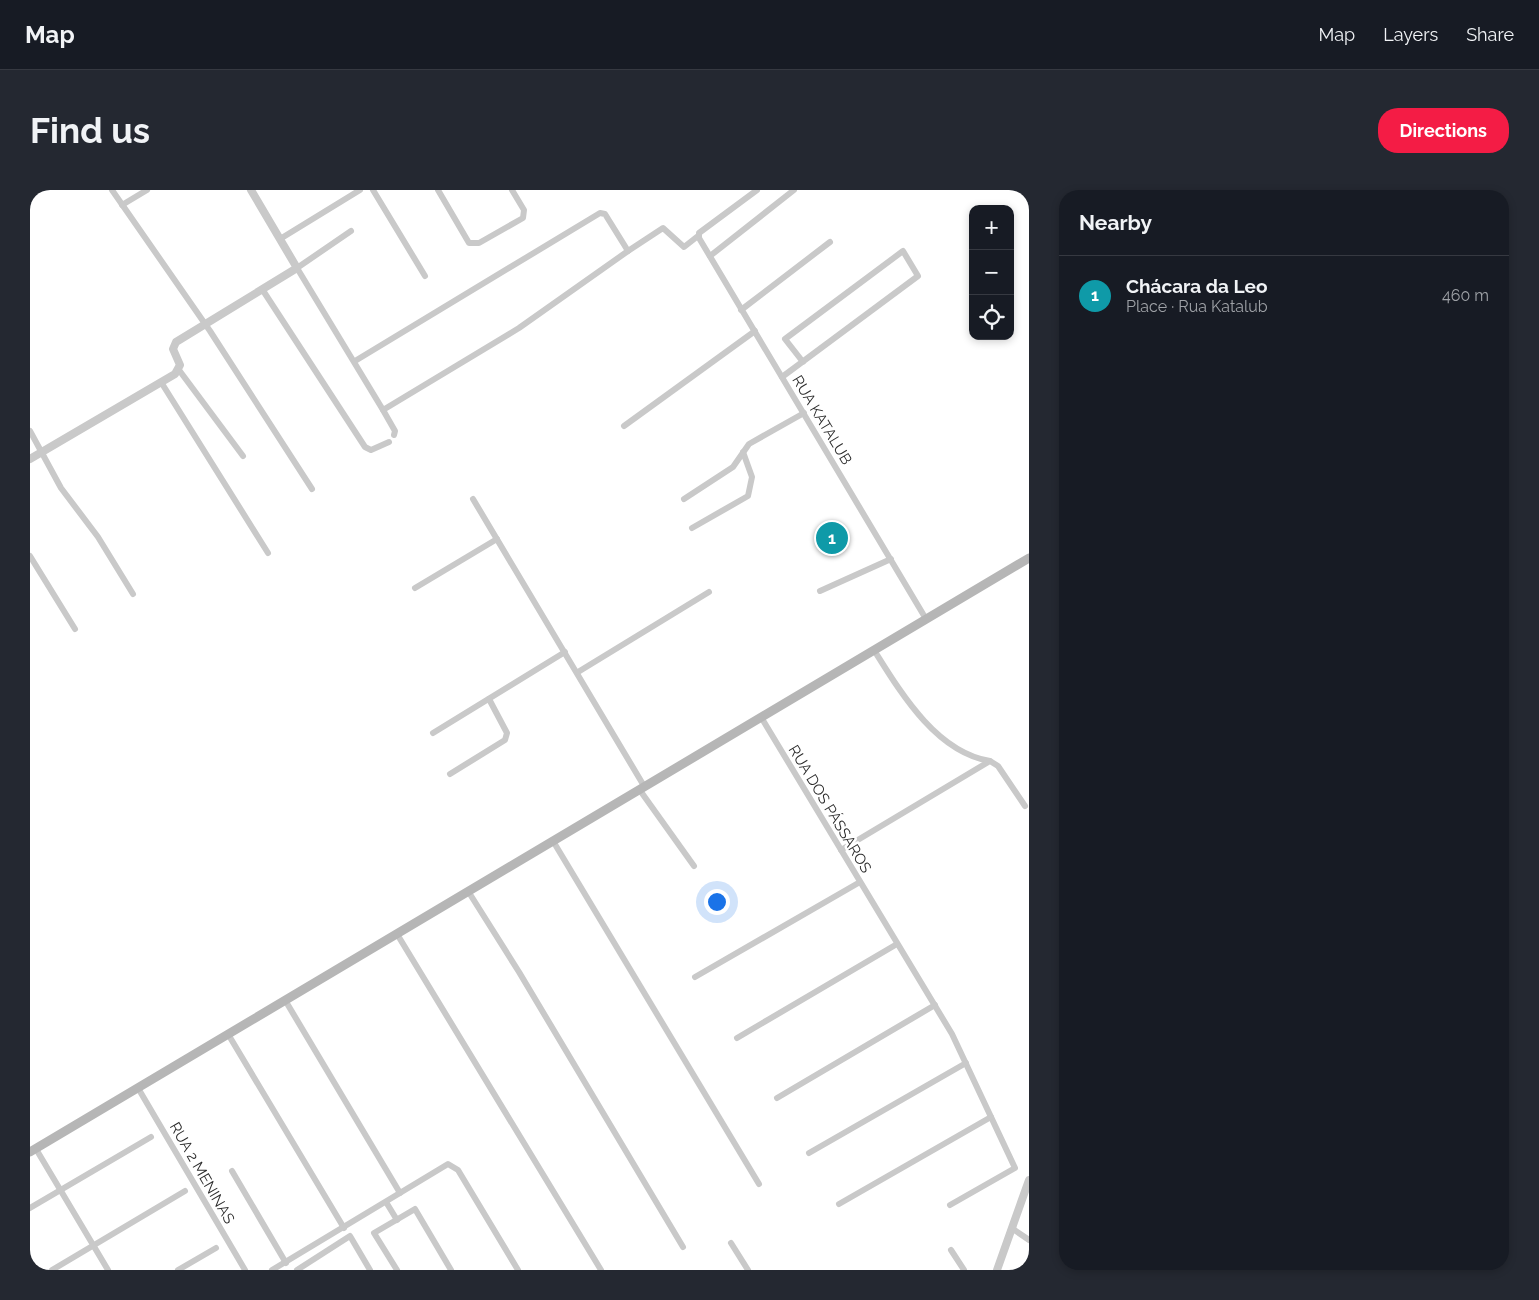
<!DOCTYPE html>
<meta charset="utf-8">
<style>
body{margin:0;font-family:Raleway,sans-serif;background:#242831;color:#f1f3f6}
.controls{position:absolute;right:15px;top:15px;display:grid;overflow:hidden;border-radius:10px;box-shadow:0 2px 8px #0003}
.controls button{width:45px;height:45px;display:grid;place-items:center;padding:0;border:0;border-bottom:1px solid #363941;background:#171b24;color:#f1f3f6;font:25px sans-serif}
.you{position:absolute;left:686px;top:711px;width:18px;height:18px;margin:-12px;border:4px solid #fff;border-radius:50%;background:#1a73e8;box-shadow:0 0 0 8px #1a73e833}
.badge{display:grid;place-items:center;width:32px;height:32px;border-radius:50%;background:#f41c45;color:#fff;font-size:16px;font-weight:700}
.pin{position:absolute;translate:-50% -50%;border:2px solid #fff;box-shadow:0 1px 5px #0006}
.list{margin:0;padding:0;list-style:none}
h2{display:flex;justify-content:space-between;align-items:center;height:65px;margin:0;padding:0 20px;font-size:21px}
h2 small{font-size:16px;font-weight:400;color:#9ea1a6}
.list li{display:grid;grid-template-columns:32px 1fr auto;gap:15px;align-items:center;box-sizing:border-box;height:80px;padding:0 20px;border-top:1px solid #363941}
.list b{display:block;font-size:19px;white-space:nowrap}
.list p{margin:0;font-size:16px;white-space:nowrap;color:#9ea1a6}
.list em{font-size:16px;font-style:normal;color:#9ea1a6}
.icon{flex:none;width:28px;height:28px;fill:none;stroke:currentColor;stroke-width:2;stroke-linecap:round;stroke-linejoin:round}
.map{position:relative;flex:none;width:999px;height:1080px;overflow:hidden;border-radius:20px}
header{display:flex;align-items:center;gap:30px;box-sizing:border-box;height:70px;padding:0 25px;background:#171b24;border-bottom:1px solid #363941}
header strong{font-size:24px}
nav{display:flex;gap:28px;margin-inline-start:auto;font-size:18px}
.intro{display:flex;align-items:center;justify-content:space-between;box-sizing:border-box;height:120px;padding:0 30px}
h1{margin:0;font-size:35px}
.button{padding:12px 22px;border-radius:20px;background:#f41c45;color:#fff;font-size:18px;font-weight:700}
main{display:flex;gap:30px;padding:0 30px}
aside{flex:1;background:#171b24;border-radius:20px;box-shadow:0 2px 8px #0003}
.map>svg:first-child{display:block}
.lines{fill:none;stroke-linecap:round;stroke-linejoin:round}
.minor{stroke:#c9c9c9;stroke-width:6}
.tertiary{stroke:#c9c9c9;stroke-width:8}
.secondary{stroke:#b6b6b6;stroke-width:9}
.labels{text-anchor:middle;stroke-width:5;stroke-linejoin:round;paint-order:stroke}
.street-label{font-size:15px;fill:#2c2c2c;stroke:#fff}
</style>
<header>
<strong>Map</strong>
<nav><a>Map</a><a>Layers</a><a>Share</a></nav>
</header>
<div class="intro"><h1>Find us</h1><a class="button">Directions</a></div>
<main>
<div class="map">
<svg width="999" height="1080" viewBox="0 0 999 1080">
<rect width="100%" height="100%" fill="#fff"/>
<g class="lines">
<g class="minor">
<path d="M82,0L180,141L282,299"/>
<path d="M343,0L395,86"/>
<path d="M408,0L439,53H449L493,28L494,20L482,0"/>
<path d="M727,0L669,43V48L896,429"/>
<path d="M92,15L117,0"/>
<path d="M321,41L267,78L353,220L365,241L364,245"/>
<path d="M250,49L330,0"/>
<path d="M598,61L633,38L654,57L668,46"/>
<path d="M680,66L764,0"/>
<path d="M232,99L335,257L341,260L359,252"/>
<path d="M711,120L800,52"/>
<path d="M325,171L570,23L575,24L598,61L489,138L353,220"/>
<path d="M149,180L213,266"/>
<path d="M752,187L888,86L873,61L755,149L773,172"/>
<path d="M131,192L238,363"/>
<path d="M594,236L725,141"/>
<path d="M0,241L31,298L68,347L103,404"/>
<path d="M443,309L614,596"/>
<path d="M654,309L703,277L719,254L774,223"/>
<path d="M662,338L718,306L722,287L713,262"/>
<path d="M0,366L45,439"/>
<path d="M385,398L467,349"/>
<path d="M790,401L861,369"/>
<path d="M844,460C871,503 906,562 960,571"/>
<path d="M548,482L679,402"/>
<path d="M731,527L922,844L985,978L920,1015"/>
<path d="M403,543L535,462"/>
<path d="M420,584L475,550L477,543L459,509"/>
<path d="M609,599L664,676"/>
<path d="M523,651L729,994"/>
<path d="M811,660L960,571L968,576L995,616"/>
<path d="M438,701L489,782L653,1057"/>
<path d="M367,744L571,1080"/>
<path d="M665,787L830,692"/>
<path d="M255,810L370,1003"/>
<path d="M198,844L314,1038"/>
<path d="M707,848L867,754"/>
<path d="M108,898L215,1080"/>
<path d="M747,908L905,815"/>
<path d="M6,959L78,1080"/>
<path d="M779,963L936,873"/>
<path d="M202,981L256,1073"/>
<path d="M356,1012L367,1030"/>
<path d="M809,1014L961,927"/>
<path d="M0,1018L121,947"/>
<path d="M983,1039L999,1050"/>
<path d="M701,1053L718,1080"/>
<path d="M921,1060L934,1080"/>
<path d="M22,1080L155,1001"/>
<path d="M148,1080L186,1058"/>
<path d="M242,1080L418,974L428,980L488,1080"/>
<path d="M267,1080L320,1046L340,1080"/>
<path d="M367,1080L344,1043L385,1019L421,1080"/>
</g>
<g class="tertiary">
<path d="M0,269L145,184L150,175L143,159L146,152L267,78L221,0"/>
<path d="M967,1080L999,990"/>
</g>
<path class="secondary" d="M0,962L999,368"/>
</g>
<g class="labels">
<g class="street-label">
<text transform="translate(792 230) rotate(59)" y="5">RUA KATALUB</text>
<text transform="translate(800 619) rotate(59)" y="5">RUA DOS PÁSSAROS</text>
<text transform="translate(172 983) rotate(60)" y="5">RUA 2 MENINAS</text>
</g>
</g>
</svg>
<div class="controls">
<button>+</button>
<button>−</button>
<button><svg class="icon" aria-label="locate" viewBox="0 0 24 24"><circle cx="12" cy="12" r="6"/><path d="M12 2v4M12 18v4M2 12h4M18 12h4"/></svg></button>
</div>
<div class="you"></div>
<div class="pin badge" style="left:802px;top:348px;background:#0f9aa8">1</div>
</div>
<aside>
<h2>Nearby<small></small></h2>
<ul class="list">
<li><span class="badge" style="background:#0f9aa8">1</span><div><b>Chácara da Leo</b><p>Place · Rua Katalub</p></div><em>460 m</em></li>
</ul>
</aside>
</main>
